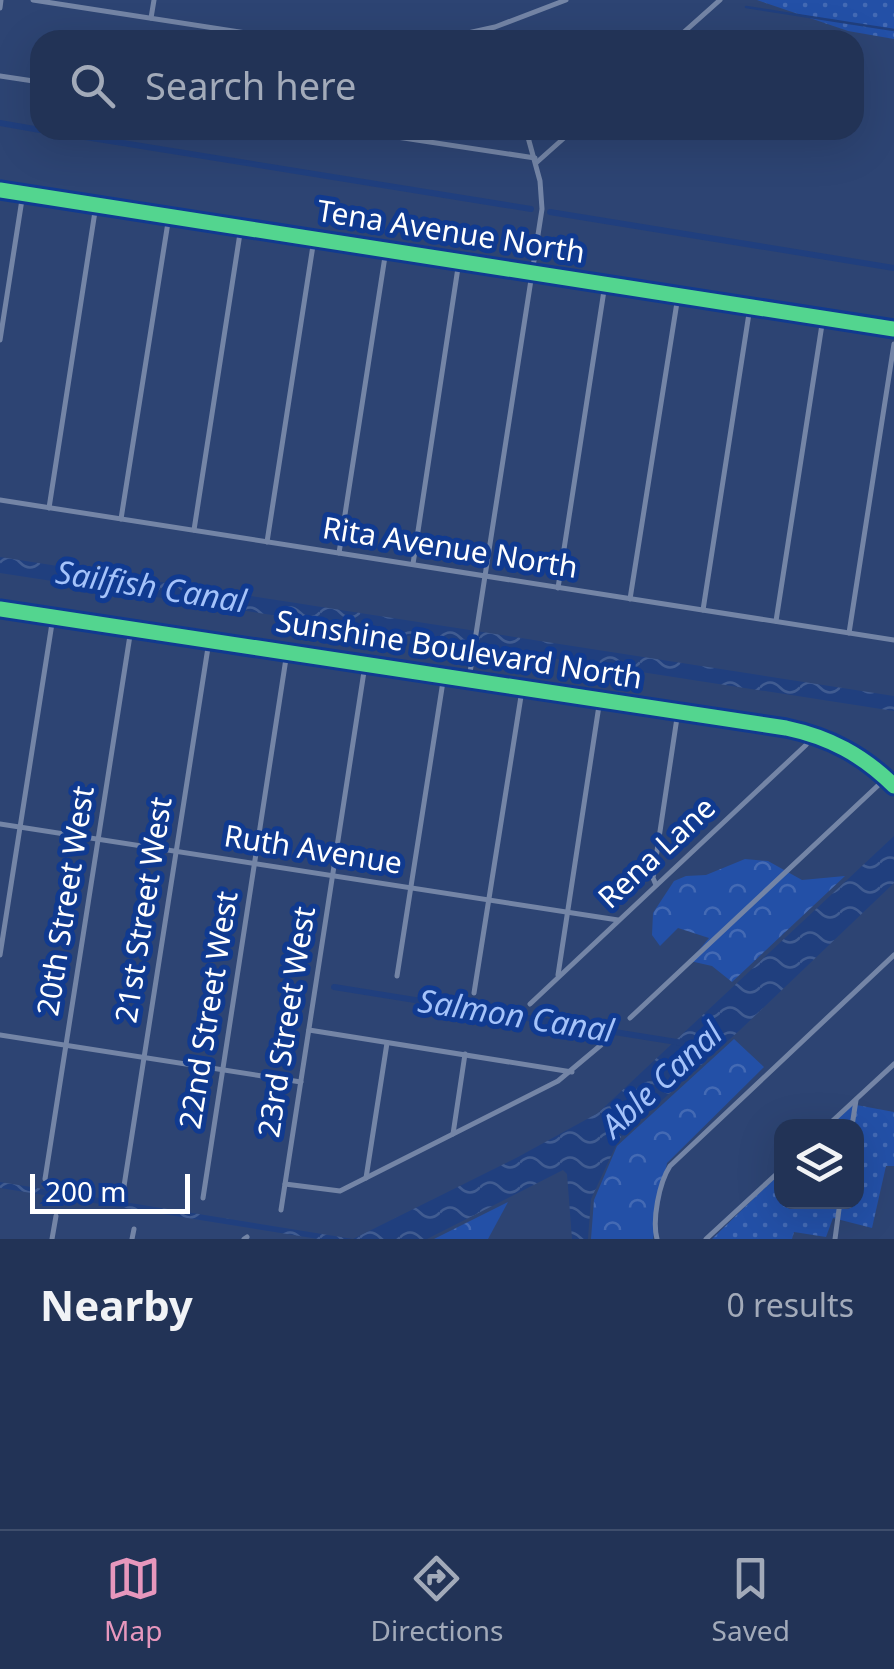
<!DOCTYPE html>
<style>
body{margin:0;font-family:"Noto Sans",sans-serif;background:#2a3b5c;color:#f1f3f6}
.controls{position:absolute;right:30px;bottom:30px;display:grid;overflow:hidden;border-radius:20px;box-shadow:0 10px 40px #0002}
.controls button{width:90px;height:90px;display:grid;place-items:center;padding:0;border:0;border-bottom:2px solid #3f4e6c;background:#223356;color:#f1f3f6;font:50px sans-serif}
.scale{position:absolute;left:30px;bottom:25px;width:160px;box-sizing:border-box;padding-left:10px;border:5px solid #fff;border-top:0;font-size:28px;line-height:35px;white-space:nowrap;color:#fff;-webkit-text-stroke:8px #103a90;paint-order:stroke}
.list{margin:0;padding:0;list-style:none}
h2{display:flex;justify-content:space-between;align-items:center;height:130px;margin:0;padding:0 40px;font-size:42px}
h2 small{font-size:32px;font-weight:400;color:#a2aab9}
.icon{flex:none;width:55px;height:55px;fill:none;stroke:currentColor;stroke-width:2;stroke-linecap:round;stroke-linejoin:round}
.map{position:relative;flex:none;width:894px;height:1239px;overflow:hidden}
.search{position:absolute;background:#223356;box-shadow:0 10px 40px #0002;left:30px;right:30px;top:30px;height:110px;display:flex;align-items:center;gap:25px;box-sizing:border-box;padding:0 35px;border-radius:30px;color:#a2aab9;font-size:38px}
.sheet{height:290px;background:#223356}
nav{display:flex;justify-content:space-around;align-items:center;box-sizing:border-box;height:140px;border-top:2px solid #3f4e6c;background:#223356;font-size:28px;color:#a2aab9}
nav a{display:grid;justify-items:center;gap:5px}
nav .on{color:#e797bd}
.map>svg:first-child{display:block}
.grass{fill:url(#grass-dots)}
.forest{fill:url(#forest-crowns)}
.water{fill:url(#water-waves)}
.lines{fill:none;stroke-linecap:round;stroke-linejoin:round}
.stream{stroke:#203f7e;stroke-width:2.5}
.canal{stroke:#203f7e;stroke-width:6}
.street{stroke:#7485a6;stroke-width:5}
.secondary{stroke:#7080a3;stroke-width:8}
.cycleway-casing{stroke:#103a90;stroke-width:21}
.cycleway{stroke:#53d58f;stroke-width:15}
.labels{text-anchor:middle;stroke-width:10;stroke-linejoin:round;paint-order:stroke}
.street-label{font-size:30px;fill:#fff;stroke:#103a90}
.water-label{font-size:32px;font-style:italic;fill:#a5c3fa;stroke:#103a90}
</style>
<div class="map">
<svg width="894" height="1239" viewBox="0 0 894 1239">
<defs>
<pattern id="grass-dots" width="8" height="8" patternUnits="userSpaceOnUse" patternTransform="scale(2.5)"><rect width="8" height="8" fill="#2350a7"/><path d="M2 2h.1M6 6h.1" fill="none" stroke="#446ab4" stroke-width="1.8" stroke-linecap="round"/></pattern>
<pattern id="forest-crowns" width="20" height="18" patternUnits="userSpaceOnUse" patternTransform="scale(2.5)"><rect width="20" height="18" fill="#2350a7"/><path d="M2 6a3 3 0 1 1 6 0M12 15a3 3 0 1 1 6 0" fill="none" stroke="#446ab4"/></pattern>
<pattern id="water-waves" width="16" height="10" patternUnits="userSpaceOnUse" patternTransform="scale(2.5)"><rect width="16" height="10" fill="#203f7e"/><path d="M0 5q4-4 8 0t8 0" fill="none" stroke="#415c91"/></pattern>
</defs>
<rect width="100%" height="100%" fill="#2d4473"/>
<g class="grass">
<path d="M757,0H894V39L848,31Z"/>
<path d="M851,1104L894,1112V1166H886L872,1228L833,1218L826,1237L794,1232L792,1239H712L781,1172L782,1202H856V1126H828Z"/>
</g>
<g class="forest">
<path d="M745,859L768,861L802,880L845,876L732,982L712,966L690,961L709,938L678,928L660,946L652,935L653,913L674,881L686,876L706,875Z"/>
<path d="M734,1039L764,1067L667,1163L653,1239H591L594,1200L617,1146Z"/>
<path d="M508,1202L488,1239H434Z"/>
</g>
<g class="water">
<path d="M0,557L894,696V711L0,573Z"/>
<path d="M894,836V883L740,1030L619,1139L591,1199L588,1239H572L567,1174L563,1170L427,1239H318L0,1188V1182L353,1239L518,1157L598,1113Z"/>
</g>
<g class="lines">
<path class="stream" d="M746,7L894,30"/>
<g class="canal">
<path d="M0,123L40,130"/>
<path d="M42,130L531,209"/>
<path d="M550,212L894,268"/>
<path d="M334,987L683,1043"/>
</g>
<g class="street">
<path d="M33,0L292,40"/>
<path d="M0,8L1,0"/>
<path d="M151,18L154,0"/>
<path d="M436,40L495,27L566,0"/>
<path d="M675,40L720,0"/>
<path d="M0,76L40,82"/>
<path d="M351,130L535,158"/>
<path d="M536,163L573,130"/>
<path d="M0,190L894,329"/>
<path d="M0,340L23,193"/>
<path d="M0,500L894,640"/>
<path d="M49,508L96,205"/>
<path d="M121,519L169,216"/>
<path d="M194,530L241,227"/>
<path d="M267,542L314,239"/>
<path d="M339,553L386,250"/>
<path d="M413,564L459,261"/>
<path d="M558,588L605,284"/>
<path d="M630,599L678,296"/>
<path d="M703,610L750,307"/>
<path d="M776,621L823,318"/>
<path d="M849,633L894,344"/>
<path d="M469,679L542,209L540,181L526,130"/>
<path d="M0,824L618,920"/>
<path d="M656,885L653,878L678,711"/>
<path d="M0,955L53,617"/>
<path d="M558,975L600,699"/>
<path d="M397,976L444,675"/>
<path d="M474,993L522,690"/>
<path d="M530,1004L806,745L813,734"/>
<path d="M630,1018L886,778"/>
<path d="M309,1030L572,1072"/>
<path d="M0,1035L301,1082"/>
<path d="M827,1126L894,1064"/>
<path d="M852,1126L856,1100"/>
<path d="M453,1134L465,1054"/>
<path d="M366,1178L387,1043"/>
<path d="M45,1179L131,629"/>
<path d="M285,1184L340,1191L558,1081L601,1045"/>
<path d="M124,1186L209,641"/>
<path d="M203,1198L287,652"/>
<path d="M281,1210L365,665"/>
<path d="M52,1239L56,1216"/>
<path d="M132,1239L134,1229"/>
<path d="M244,1239L247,1237"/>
<path d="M657,1239C652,1220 659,1183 670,1166L894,955"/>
<path d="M706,1239L782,1169"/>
<path d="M835,1239L840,1202"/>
</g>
<path class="secondary" d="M0,609L786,728C829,737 863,755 894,786"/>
<defs>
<g id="cycleway">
<path d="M0,190L894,329"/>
<path d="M0,609L786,728C829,737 863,755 894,786"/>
</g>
</defs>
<use href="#cycleway" class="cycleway-casing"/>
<use href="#cycleway" class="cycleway"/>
</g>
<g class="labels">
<g class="street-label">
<text transform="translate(451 232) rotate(9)" y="10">Tena Avenue North</text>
<text transform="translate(450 548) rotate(9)" y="10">Rita Avenue North</text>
<text transform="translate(459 650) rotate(9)" y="10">Sunshine Boulevard North</text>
<text transform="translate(313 850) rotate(9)" y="10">Ruth Avenue</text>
<text transform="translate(657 853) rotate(-43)" y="10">Rena Lane</text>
<text transform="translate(66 901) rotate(-81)" y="10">20th Street West</text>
<text transform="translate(144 910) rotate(-81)" y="10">21st Street West</text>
<text transform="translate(209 1010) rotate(-81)" y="10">22nd Street West</text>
<text transform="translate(287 1022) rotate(-81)" y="10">23rd Street West</text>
</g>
<g class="water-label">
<text transform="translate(151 587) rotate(9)" y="11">Sailfish Canal</text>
<text transform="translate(516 1016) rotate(9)" y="11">Salmon Canal</text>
<text transform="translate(662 1080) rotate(-43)" y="11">Able Canal</text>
</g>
</g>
</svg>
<div class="controls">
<button><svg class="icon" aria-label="layers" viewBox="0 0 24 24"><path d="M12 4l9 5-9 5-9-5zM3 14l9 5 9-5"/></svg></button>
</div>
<div class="scale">200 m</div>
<div class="search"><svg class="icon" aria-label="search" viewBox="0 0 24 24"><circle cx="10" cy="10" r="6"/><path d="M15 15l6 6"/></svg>Search here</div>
</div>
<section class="sheet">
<h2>Nearby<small>0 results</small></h2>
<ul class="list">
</ul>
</section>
<nav>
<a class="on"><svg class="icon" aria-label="map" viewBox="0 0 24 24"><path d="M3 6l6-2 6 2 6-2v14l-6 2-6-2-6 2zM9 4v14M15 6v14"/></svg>Map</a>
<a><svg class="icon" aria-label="directions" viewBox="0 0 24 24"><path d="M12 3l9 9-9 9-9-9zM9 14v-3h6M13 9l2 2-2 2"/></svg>Directions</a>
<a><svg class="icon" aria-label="saved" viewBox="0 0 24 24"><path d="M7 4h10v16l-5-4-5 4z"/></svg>Saved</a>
</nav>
